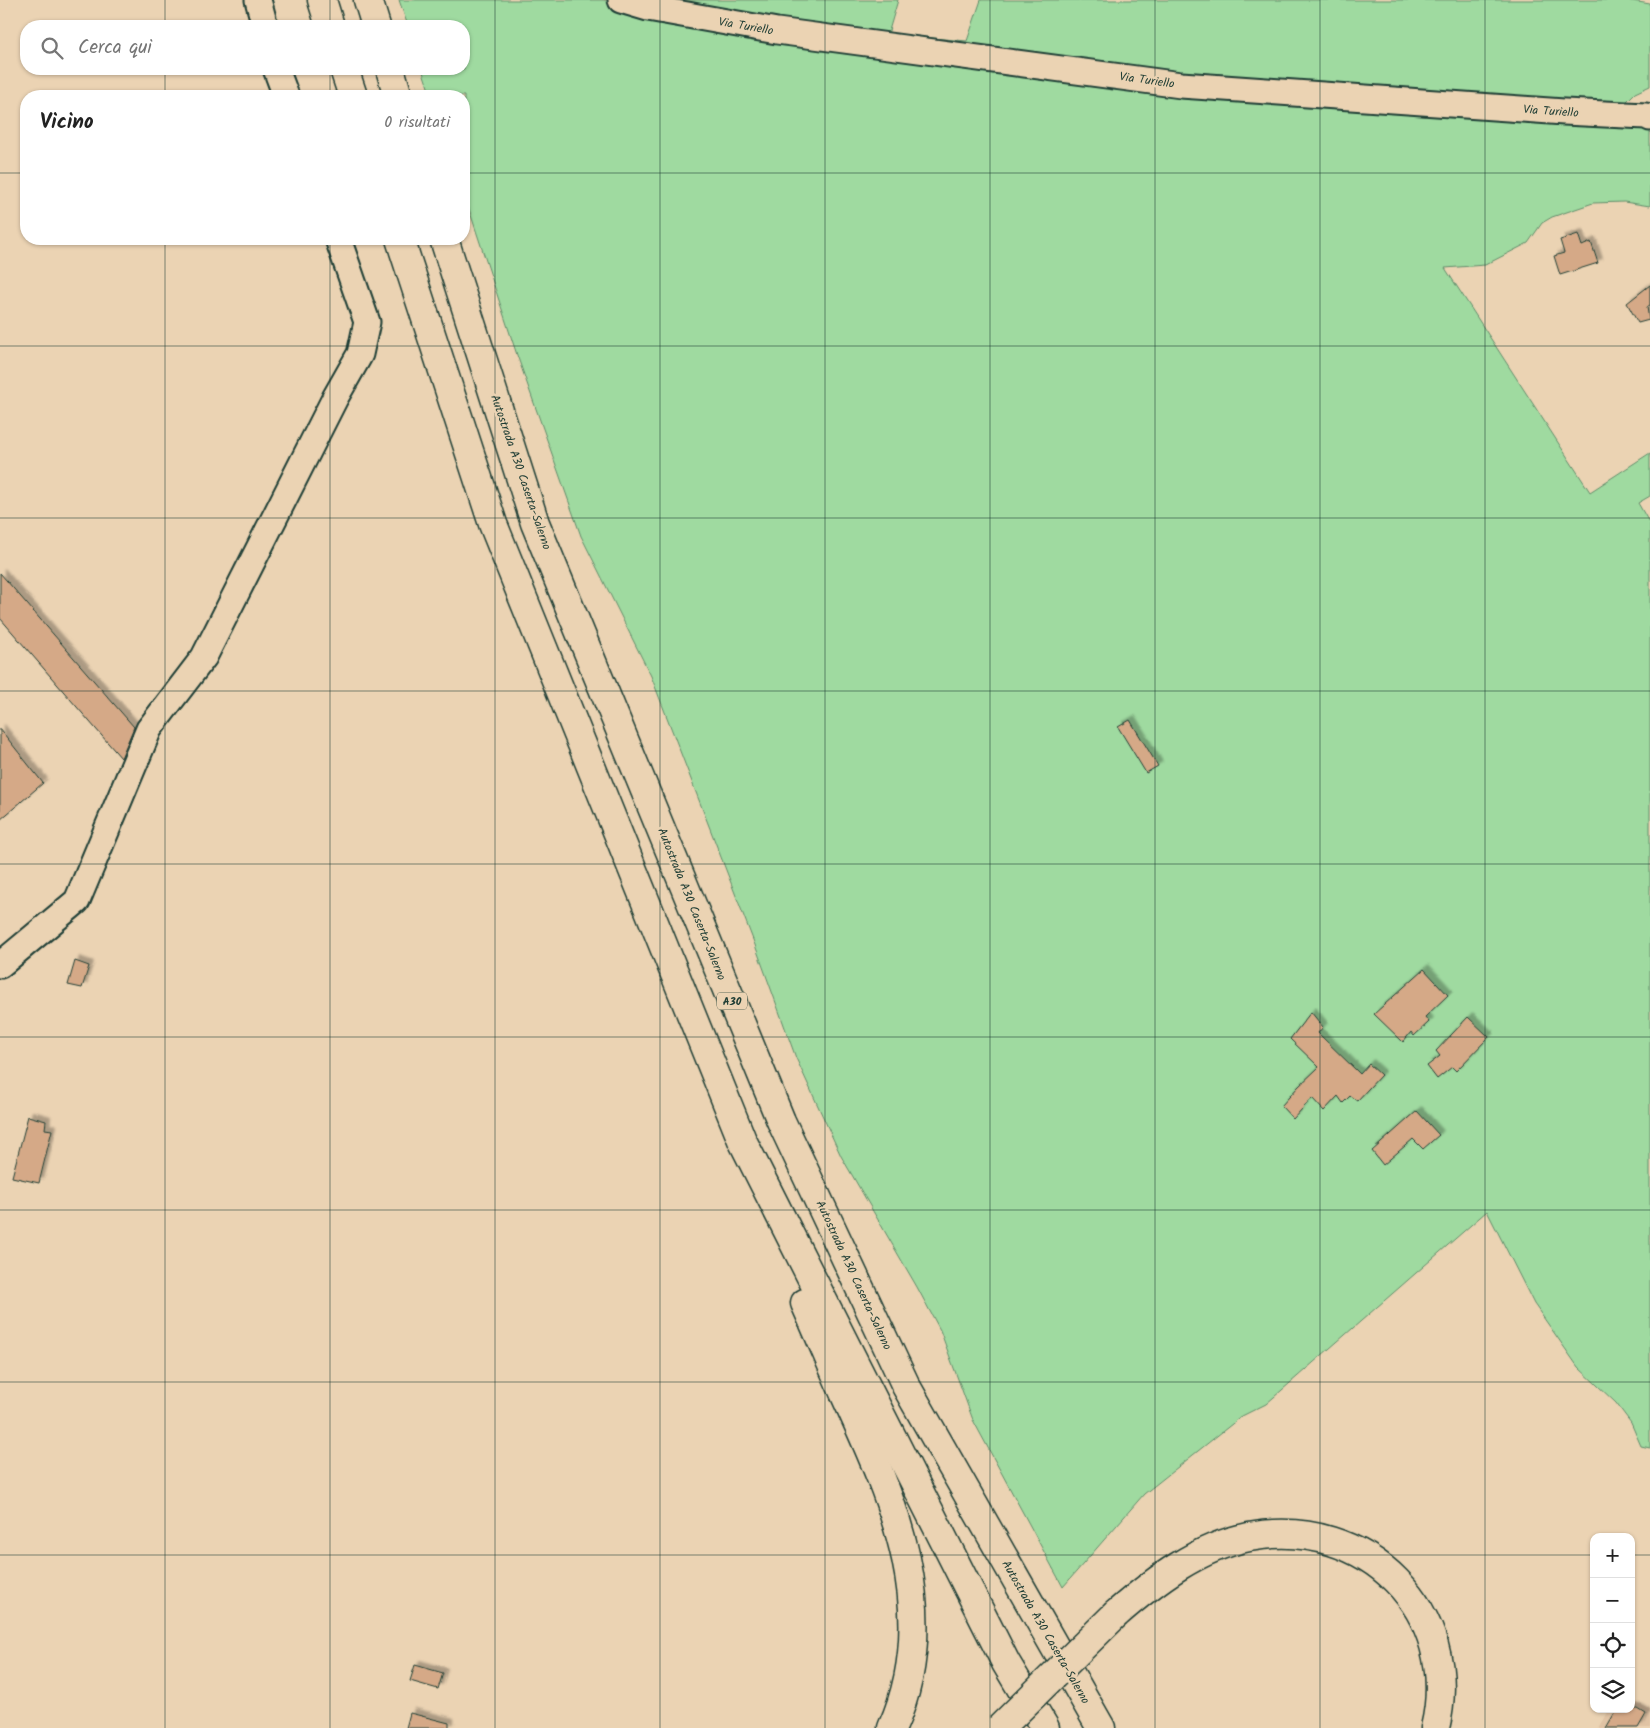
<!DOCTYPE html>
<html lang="it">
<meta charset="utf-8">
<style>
body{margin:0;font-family:Kalam,sans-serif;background:#f6f6f6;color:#222}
.controls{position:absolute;right:15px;bottom:15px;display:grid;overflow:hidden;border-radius:10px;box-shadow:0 1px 4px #0004}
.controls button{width:45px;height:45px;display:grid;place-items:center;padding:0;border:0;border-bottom:1px solid #e0e0e0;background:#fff;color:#222;font:25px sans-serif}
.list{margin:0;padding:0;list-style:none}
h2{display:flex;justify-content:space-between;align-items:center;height:65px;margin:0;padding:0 20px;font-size:21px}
h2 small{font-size:16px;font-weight:400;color:#767676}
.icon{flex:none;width:28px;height:28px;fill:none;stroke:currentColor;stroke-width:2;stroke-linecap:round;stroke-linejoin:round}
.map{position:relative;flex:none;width:1650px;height:1728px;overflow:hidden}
.search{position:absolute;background:#fff;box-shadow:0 1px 4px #0004;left:20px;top:20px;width:450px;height:55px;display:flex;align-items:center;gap:12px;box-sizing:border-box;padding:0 18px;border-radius:20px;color:#767676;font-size:19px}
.panel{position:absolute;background:#fff;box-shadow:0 1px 4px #0004;left:20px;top:90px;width:450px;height:155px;border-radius:20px}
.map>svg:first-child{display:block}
.built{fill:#e0c3a4}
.green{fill:#9fdaa0;stroke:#5f8c6a}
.building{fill:#d5a987;stroke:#1f3d34;filter:url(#shadow)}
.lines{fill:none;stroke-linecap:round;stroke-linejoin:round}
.minor-casing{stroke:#1f3d34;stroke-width:29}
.highway-casing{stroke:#1f3d34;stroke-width:31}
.minor{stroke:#ebd3b3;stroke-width:25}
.highway{stroke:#ebd3b3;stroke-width:28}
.highway-bridge-casing{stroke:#1f3d34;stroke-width:31;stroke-linecap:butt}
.highway-bridge{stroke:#ebd3b3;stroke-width:28}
.grid{fill:none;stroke:#1f3d34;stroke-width:1;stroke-opacity:0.55}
.labels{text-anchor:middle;stroke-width:5;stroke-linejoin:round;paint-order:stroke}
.shield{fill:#ebd3b3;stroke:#5c6a5a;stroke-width:1}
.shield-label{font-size:11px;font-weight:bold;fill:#1f3d34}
.street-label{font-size:12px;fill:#1f3d34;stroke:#ebd3b3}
</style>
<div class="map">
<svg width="1650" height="1728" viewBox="0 0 1650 1728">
<defs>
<filter id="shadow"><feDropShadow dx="4.5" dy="-4.5" stdDeviation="1" flood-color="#0004"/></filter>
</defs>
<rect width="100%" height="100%" fill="#ebd3b3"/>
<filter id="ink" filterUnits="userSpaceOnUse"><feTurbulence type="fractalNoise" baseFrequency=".02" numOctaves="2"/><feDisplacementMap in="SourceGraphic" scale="10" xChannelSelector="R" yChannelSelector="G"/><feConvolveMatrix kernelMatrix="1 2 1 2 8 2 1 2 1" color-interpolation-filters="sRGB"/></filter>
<g filter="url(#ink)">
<path class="built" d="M1631,1700L1650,1709V1728H1599L1610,1709H1631Z"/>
<path class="green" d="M399,0H603L676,18L680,0H898L888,34L967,41L981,0H1626L1650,4V86L1635,93L1626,102L1650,119V206L1624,202L1593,203L1552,217L1542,223L1528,243L1485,265L1445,268L1590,492L1650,453V496L1638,503L1650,524V1448L1641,1446L1631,1423L1616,1403L1578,1367L1534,1304L1487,1211L1266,1404L1242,1416L1144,1494L1063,1587L973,1420L940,1330L917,1287L841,1156L796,1058L755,945L651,676L581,536L517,355L464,194V96H431L422,69H464V26H408Z"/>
<g class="building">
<path d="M1578,234L1582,246L1591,242L1598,263L1560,275L1554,256L1564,253L1560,240Z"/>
<path d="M1650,285V305L1647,307L1649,320L1638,323L1627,303Z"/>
<path d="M0,573L134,727L121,758L0,618Z"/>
<path d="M1130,720L1158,766L1146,773L1118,727Z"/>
<path d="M0,729L43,783L0,820Z"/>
<path d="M75,961L89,966L82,988L68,985Z"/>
<path d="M1424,969L1448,995L1425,1017L1429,1022L1414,1036L1411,1032L1403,1042L1374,1014Z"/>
<path d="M1311,1012L1323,1027L1318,1033L1360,1074L1369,1064L1381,1075L1357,1101L1350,1096L1343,1103L1338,1096L1324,1111L1312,1098L1293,1119L1281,1106L1298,1087L1319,1067L1290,1039Z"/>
<path d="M1468,1017L1489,1037L1456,1071L1452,1067L1437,1079L1427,1066L1440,1056L1436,1051Z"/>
<path d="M1417,1111L1439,1135L1423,1149L1413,1139L1383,1165L1372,1151Z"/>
<path d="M28,1116L46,1121L45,1129L52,1130L39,1183L12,1177Z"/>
<path d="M415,1665L443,1673L438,1689L410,1681Z"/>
<path d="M1617,1709H1638L1646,1714L1638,1728H1606Z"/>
<path d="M410,1713L449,1723V1728H406Z"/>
</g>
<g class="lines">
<defs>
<g id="minor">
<path d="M258,0L265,26"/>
<path d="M621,0L648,8L777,31L1181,85L1564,112L1646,116L1650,118"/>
<path d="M276,69L286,96"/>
<path d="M0,965L77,901L149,729L204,657L335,398L360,354L367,322L338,239"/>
</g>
<g id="highway">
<path d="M322,0L330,26"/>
<path d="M368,0L376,26"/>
<path d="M344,69L353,96"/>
<path d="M390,69L398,96"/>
<path d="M400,239L493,524L742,1140L1006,1663L1045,1728"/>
<path d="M444,239L535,523L781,1121L906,1386L1101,1728"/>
<path d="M805,1303C819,1334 832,1366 846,1397C894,1502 943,1614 892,1728"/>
<path d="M1116,1614C1155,1580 1198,1547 1249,1537C1366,1515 1463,1612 1435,1728"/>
</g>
</defs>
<use href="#minor" class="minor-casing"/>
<use href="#highway" class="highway-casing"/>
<use href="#minor" class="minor"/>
<use href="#highway" class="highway"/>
<defs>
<path id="highway-bridge" d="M1000,1728L1116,1614"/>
</defs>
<use href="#highway-bridge" class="highway-bridge-casing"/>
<use href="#highway-bridge" class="highway-bridge"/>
</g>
</g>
<path class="grid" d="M165,0V26M330,0V26M495,0V1728M660,0V1728M825,0V1728M990,0V1728M1155,0V1728M1320,0V1728M1485,0V1728M165,69V96M330,69V96M0,173H26M464,173H1650M165,239V1728M330,239V1728M0,346H1650M0,518H1650M0,691H1650M0,864H1650M0,1037H1650M0,1210H1650M0,1382H1650M0,1555H1594M1631,1555H1650"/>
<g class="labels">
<rect class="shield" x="717" y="992.5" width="30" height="17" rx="4"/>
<g class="shield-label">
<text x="732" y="1005">A30</text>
</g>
<g class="street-label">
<text transform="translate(746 26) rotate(10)" y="4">Via Turiello</text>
<text transform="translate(1147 80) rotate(8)" y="4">Via Turiello</text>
<text transform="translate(1551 111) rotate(4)" y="4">Via Turiello</text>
<text transform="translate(521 472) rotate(71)" y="4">Autostrada A30 Caserta-Salerno</text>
<text transform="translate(692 904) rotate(68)" y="4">Autostrada A30 Caserta-Salerno</text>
<text transform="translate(854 1275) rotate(65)" y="4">Autostrada A30 Caserta-Salerno</text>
<text transform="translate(1046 1632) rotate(60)" y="4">Autostrada A30 Caserta-Salerno</text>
</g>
</g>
</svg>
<div class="controls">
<button>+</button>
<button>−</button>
<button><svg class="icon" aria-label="locate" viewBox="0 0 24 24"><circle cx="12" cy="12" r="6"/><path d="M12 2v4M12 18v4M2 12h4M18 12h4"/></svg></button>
<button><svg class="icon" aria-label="layers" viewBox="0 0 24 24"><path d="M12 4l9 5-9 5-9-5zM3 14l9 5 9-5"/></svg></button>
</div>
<div class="search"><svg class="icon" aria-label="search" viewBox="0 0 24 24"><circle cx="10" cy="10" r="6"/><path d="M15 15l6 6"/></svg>Cerca qui</div>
<section class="panel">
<h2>Vicino<small>0 risultati</small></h2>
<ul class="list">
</ul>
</section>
</div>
